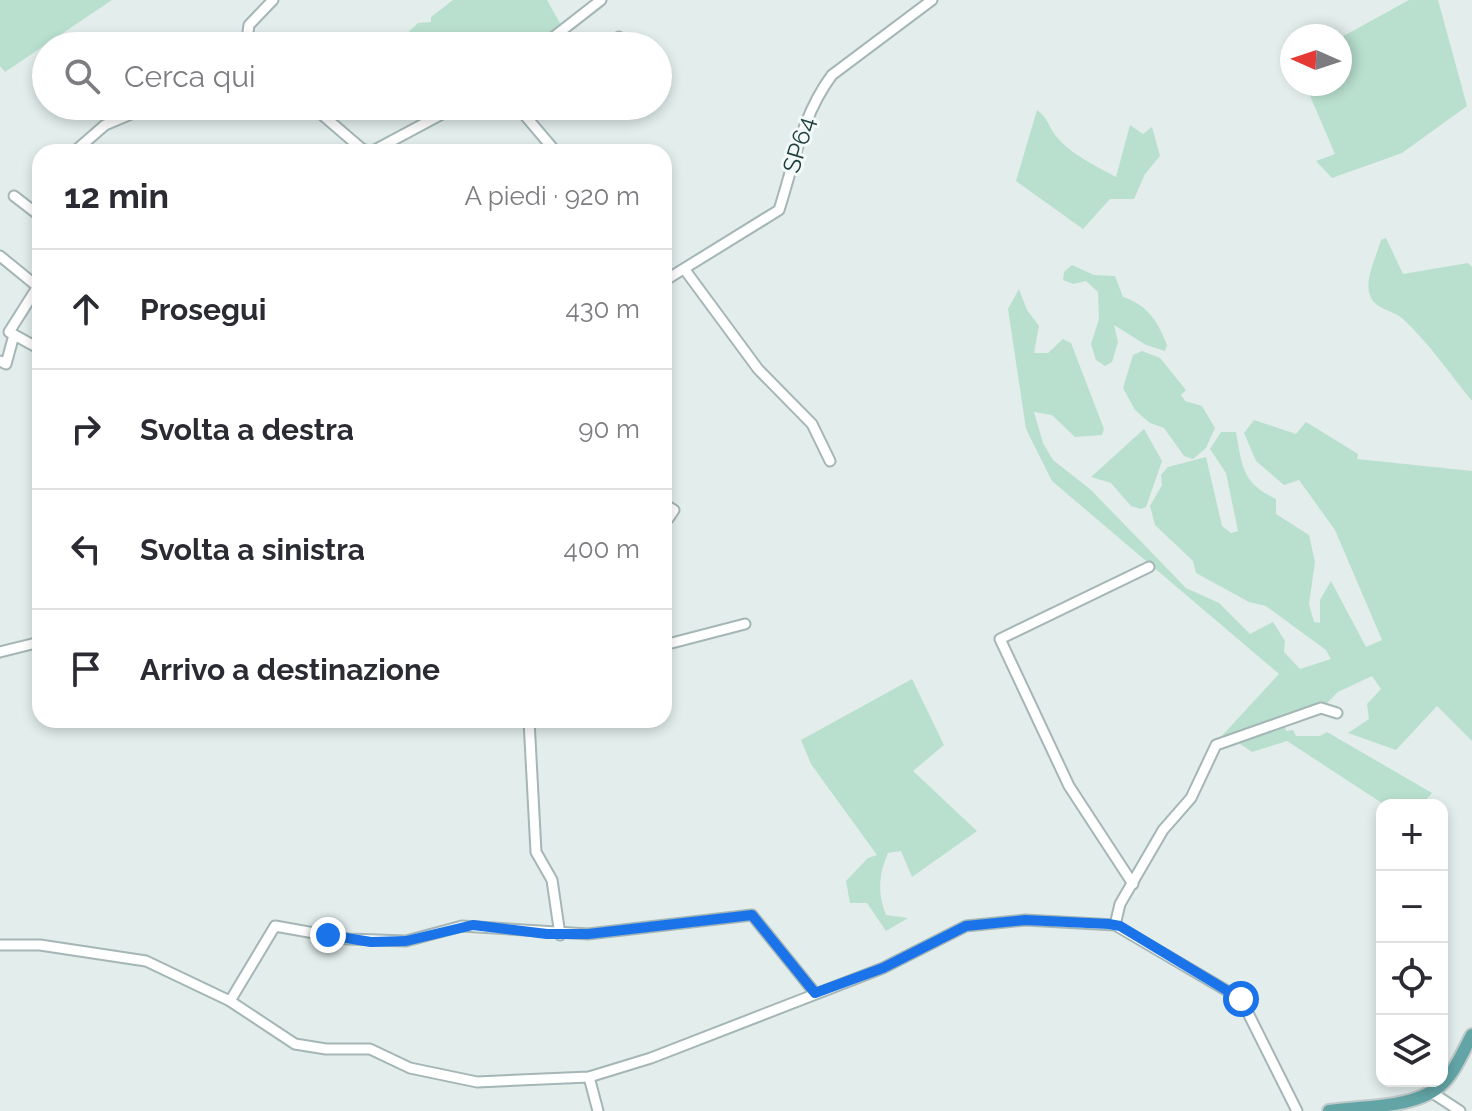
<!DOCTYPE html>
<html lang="it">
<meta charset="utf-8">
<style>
body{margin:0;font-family:Raleway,sans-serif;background:#f2f2f3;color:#2b2b33}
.controls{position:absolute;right:24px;bottom:24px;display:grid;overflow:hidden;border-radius:16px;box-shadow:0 4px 12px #0003}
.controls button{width:72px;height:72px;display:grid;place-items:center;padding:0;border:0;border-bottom:2px solid #e1e1e2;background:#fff;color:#2b2b33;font:40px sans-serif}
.compass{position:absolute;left:1280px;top:24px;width:72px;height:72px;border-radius:50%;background:#fff;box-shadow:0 4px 12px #0003;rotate:273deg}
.stop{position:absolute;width:24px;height:24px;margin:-18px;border:6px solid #1a73e8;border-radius:50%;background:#fff}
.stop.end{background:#1a73e8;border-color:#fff;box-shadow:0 2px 8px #0008}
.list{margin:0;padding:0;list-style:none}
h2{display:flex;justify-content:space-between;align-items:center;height:104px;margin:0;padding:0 32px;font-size:34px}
h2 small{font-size:26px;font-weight:400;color:#7c7c81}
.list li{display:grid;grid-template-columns:52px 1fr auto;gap:24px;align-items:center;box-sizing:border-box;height:120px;padding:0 32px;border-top:2px solid #e1e1e2}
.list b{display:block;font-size:30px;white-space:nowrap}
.list em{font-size:26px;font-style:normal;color:#7c7c81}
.icon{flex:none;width:44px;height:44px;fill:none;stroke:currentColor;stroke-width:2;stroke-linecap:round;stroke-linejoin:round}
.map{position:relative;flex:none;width:1472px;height:1111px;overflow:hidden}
.search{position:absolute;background:#fff;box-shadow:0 4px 12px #0003;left:32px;top:32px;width:640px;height:88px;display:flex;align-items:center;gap:20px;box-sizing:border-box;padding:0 28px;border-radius:44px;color:#7c7c81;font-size:30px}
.panel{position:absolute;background:#fff;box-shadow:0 4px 12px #0003;left:32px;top:144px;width:640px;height:584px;border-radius:24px}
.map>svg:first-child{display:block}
.green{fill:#b9e0cf}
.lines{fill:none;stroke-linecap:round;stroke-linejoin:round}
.minor-casing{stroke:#a4b6b5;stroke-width:13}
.major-casing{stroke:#c1caca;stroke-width:16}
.minor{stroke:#fff;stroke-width:9}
.major{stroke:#63a5a7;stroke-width:12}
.route{stroke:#1a73e8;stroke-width:10}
.labels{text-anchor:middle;stroke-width:6;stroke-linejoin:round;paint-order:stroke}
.street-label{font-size:24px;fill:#204040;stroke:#f3f9f8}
</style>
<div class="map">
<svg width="1472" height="1111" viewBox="0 0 1472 1111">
<rect width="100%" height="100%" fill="#e2edec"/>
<g class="green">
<path d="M0,0H112L5,72L0,66Z"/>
<path d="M453,0H547L562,27L538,46H394L418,23L431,22V17Z"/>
<path d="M1409,0H1438L1467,106L1402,153L1332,178L1316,161L1335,154L1305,84H1340V38Z"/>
<path d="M1037,110C1049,119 1048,126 1056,136C1070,154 1096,166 1116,177L1130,125L1143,134L1152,127L1160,156L1145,174L1134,199H1110L1083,229L1016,181Z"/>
<path d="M1386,238L1403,274L1468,263L1472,267V401C1450,374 1429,343 1403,319C1392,309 1375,310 1370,295C1364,280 1377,255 1381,240Z"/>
<path d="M1072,265L1094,275L1115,276L1123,297C1148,305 1158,322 1167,345L1165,351L1146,345L1114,325L1118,342L1112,362L1105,366L1096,360L1091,344L1099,319L1098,292L1086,281L1073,284L1063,280L1064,272Z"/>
<path d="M1019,289L1027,310L1039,326L1034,353H1048L1063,339L1071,343L1104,429L1102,435L1075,437L1052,415L1034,412L1043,443L1053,460L1091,490L1186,588L1219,603L1250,634L1273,622L1285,641L1284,652L1300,669L1331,659L1326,650L1266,606L1249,602L1196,573L1193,561L1155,525L1150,506L1162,485L1161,475L1168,467L1206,457L1222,526L1231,533L1238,531L1226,473L1210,449L1221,432H1236C1242,466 1242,483 1276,499V514L1309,535L1315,562L1309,604L1314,622L1320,623V600L1331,581L1366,647L1382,640L1335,530L1299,480L1284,485L1256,461L1244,433L1254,420L1296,434L1306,422L1358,454L1357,459L1472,471V741L1437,706L1396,750L1348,733L1369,719L1367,704L1381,689L1372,676L1338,692L1326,704L1284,719L1286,731L1293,730L1296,736H1320L1327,732L1432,793L1421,805H1385L1287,741L1252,752L1233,739L1218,740L1279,674L1052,481L1026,429L1008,309Z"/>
<path d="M1142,351L1160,358L1186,390L1181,395L1185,401L1202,406L1215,428L1206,448L1193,459L1184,456L1164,428L1150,423L1135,410L1123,388L1133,355Z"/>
<path d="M1144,429L1162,461L1146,507L1141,509L1131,506L1111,483L1091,477Z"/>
<path d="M912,679L944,745L913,771L977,831L912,877L901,851L888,853C879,874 877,893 886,915L908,918L886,931L867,903H850L846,881L868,858L877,855L811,764L801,740Z"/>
</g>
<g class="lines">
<defs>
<g id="minor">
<path d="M246,46L249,25L273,0"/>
<path d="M542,46L601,0"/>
<path d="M605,46L619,37"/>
<path d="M312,106L362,149L371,152L457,106"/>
<path d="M517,106L556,152"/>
<path d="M74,152L105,125L150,106"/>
<path d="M14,196L40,216"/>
<path d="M0,256L38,287"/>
<path d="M685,270L758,369L812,424L830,461"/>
<path d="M664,281L779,210C794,163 802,115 832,75L932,0"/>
<path d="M40,283L9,332L40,349"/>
<path d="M0,361L6,364L14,335"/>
<path d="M664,504L674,510L668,519"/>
<path d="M664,645L745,624"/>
<path d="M0,652L40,642"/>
<path d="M529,720L536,852L552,880L560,935"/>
<path d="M1133,884L1069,786L1000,639L1149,567"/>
<path d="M1115,925L1120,904L1163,830L1191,798L1216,745L1321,708L1337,713"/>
<path d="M0,945H40L146,961L230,1001L295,1044L326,1049H370L410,1068L477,1082L589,1077L651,1058L883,968L966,926L1025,920L1115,925L1241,999L1297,1111"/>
<path d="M230,1001L275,926L348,939L406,941L462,926L588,934L752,915L815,993"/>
<path d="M589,1077L598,1111"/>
<path d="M1431,1092L1460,1111"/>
</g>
<path id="major" d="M1329,1111C1362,1106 1418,1109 1443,1083C1456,1070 1463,1051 1472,1035"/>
</defs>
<use href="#minor" class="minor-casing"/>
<use href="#major" class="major-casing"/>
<use href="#minor" class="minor"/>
<use href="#major" class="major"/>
</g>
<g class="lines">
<path class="route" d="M328,935L371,942L406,941L473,925L547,934H588L752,915L815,993L883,968L966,926L1025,920L1109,924L1120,926L1241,999"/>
</g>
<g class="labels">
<g class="street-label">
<text transform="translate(799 145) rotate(-73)" y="8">SP64</text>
</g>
</g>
</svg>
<div class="controls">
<button>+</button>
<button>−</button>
<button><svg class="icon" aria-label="locate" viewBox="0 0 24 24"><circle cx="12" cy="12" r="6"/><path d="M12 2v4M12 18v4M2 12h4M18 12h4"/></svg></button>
<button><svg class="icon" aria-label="layers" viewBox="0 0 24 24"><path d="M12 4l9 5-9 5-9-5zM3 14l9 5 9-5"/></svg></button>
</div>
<svg class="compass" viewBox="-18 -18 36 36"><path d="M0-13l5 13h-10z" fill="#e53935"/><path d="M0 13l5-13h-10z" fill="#7c7c81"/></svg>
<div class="stop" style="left:1241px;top:999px"></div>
<div class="stop end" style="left:328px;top:935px"></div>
<div class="search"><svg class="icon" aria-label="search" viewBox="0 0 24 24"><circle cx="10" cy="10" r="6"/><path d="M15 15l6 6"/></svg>Cerca qui</div>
<section class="panel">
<h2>12 min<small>A piedi · 920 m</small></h2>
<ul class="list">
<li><svg class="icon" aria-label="ahead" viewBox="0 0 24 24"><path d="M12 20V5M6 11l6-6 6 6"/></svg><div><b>Prosegui</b></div><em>430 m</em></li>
<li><svg class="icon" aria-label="right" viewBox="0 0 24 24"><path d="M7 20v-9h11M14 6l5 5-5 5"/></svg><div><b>Svolta a destra</b></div><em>90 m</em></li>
<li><svg class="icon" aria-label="left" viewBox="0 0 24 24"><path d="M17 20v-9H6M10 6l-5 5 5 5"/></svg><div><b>Svolta a sinistra</b></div><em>400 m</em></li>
<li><svg class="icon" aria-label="arrive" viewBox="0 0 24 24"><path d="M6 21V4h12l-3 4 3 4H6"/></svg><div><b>Arrivo a destinazione</b></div></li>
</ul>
</section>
</div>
